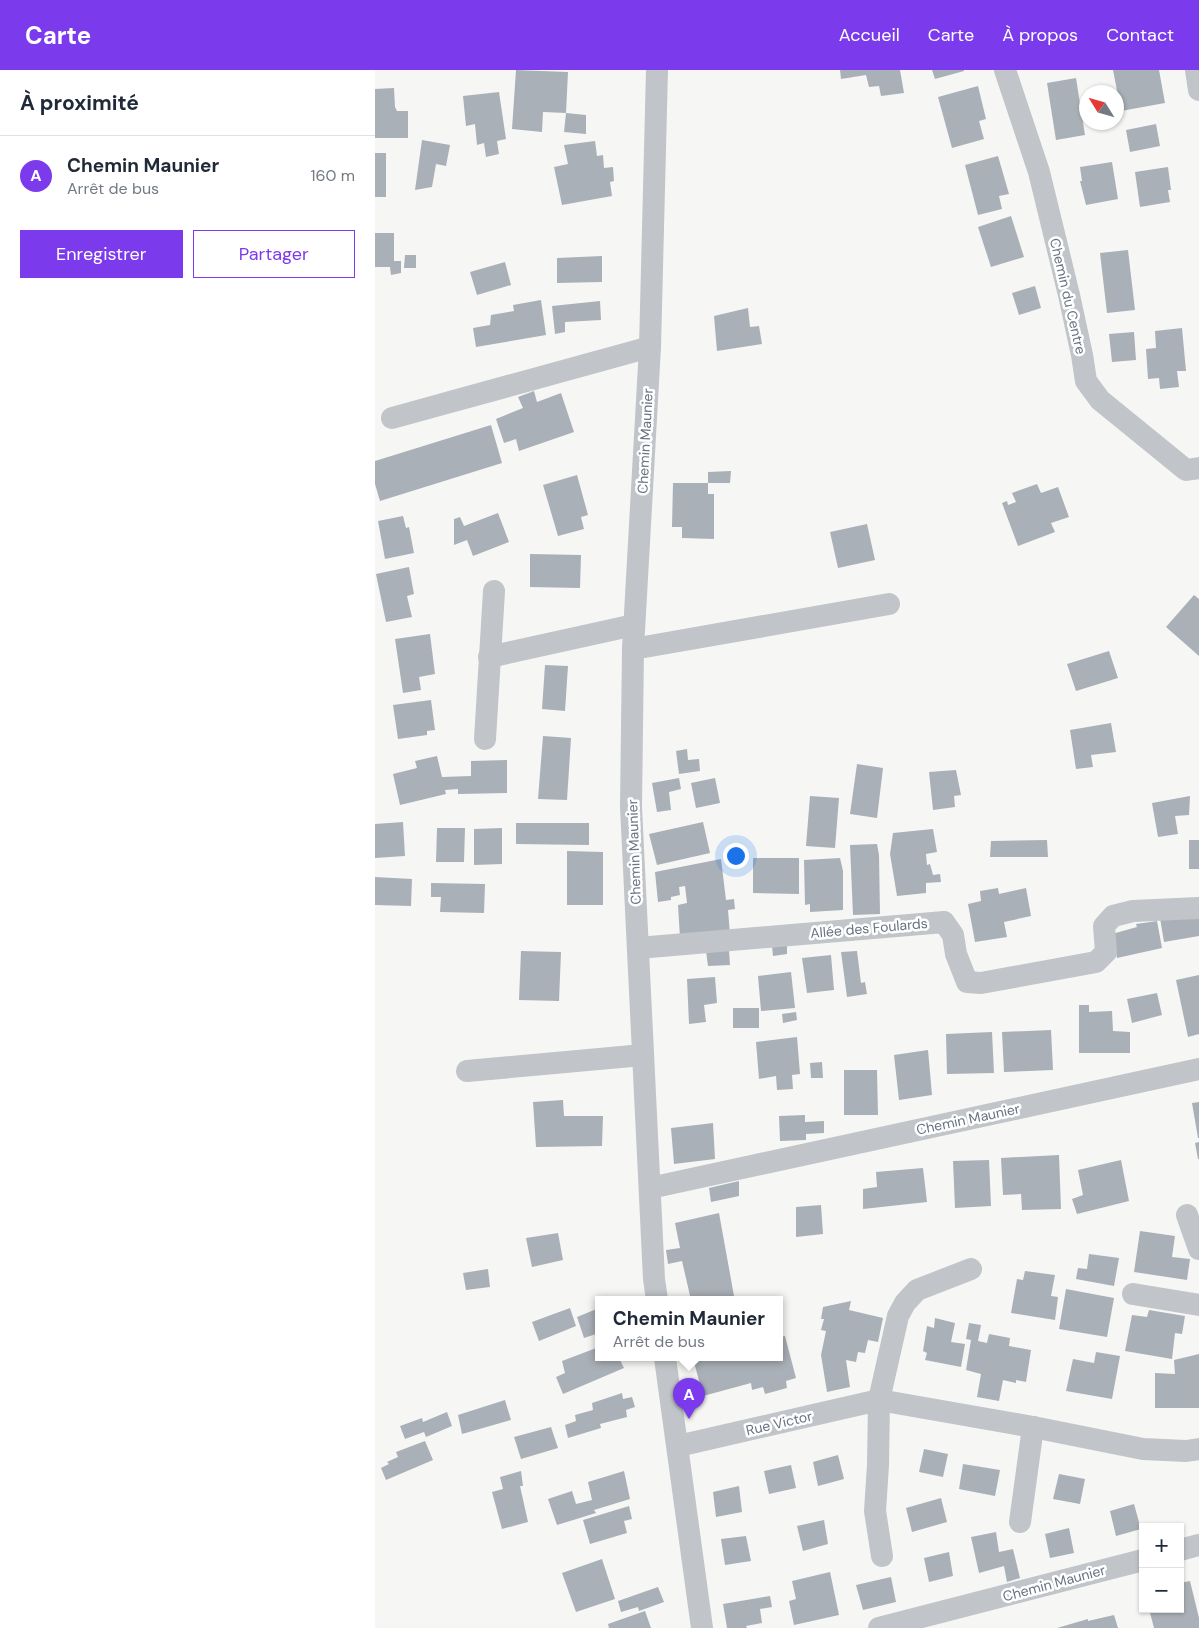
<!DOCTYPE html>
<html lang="fr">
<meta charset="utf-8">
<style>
body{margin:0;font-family:"DM Sans",sans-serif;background:#f6f6f7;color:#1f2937}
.controls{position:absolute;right:15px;bottom:15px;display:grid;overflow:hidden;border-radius:0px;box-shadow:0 1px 4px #0004}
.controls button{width:45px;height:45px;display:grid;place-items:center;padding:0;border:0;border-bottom:1px solid #e0e1e3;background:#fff;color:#1f2937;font:25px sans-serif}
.compass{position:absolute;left:704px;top:15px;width:45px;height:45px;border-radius:50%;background:#fff;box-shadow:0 1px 4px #0004;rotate:307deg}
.you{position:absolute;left:360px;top:785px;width:18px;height:18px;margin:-12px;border:4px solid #fff;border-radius:50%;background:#1a73e8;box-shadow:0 0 0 8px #1a73e833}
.badge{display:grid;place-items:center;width:32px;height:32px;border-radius:50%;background:#7c3aed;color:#fff;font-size:16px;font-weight:700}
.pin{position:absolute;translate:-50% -41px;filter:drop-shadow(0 1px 2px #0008)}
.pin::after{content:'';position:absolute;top:26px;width:18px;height:15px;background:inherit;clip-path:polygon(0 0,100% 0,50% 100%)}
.popup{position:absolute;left:220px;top:1226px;width:188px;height:65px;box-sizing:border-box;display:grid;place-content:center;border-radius:0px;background:#fff;filter:drop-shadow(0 1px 4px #0005);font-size:16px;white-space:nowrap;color:#747a83}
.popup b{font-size:19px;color:#1f2937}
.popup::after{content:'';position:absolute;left:50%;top:100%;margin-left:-10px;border:10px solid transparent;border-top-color:#fff}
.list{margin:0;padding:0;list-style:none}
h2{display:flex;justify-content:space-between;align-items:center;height:65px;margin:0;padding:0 20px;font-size:21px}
h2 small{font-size:16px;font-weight:400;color:#747a83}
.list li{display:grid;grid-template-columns:32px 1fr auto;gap:15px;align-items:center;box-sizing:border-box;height:80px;padding:0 20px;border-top:1px solid #e0e1e3}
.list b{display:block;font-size:19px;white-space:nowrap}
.list p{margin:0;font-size:16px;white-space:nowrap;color:#747a83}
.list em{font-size:16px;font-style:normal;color:#747a83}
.actions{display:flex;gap:10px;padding:15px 20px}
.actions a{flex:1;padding:11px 0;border:1px solid #7c3aed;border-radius:0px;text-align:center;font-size:18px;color:#7c3aed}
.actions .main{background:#7c3aed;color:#fff}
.map{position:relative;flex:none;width:824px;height:1558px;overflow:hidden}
header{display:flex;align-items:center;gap:30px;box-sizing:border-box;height:70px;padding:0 25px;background:#7c3aed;color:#fff}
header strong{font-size:24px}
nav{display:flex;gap:28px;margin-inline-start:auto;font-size:18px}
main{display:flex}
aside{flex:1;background:#fff}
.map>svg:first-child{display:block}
.building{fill:#aab0b7}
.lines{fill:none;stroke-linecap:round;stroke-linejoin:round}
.street{stroke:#c1c4c8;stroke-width:22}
.labels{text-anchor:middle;stroke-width:5;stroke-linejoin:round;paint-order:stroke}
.street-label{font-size:14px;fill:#687383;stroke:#fff}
</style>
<header>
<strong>Carte</strong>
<nav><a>Accueil</a><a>Carte</a><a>À propos</a><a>Contact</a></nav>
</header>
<main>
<aside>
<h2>À proximité<small></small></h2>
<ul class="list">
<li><span class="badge">A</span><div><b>Chemin Maunier</b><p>Arrêt de bus</p></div><em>160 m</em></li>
</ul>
<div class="actions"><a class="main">Enregistrer</a><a>Partager</a></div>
</aside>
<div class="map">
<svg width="824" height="1558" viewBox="0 0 824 1558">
<rect width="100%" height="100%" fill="#f6f7f4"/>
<g class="building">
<path d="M141,0L193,2L191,43L168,42L167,62L137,59Z"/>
<path d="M465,0H525L529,23L506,26L504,16L494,17L491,5L466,9Z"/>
<path d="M557,0H589V1L560,9Z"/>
<path d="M738,0H784L790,33L746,41Z"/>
<path d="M701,8L710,65L681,70L672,13Z"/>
<path d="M603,16L611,49L604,51L609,69L577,78L563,27Z"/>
<path d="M19,18L20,37L22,41H33V68H0V19Z"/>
<path d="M124,22L131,69L122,71L124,84L111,87L109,73L102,75L100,54L91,56L88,26Z"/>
<path d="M191,43L211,45V64L189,62Z"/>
<path d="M781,54L785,76L755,82L751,60Z"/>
<path d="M47,70L75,75L71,96L61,94L57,117L40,120Z"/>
<path d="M220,71L222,86L228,85L229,98L238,97L239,111L235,112L237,126L187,135L179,97L193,94L189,75Z"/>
<rect x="0" y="83" width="11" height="44"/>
<path d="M623,86L634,124L624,126L627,139L603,145L590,95Z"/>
<path d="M737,92L743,129L711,135L705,111H707L705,97Z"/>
<path d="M793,97L796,120H793L795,132L765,137L760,102Z"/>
<path d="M636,146L649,187L616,197L603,157Z"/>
<path d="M0,163H19V191H26V203L16,205L15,197H0Z"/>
<path d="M753,180L760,240L732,243L725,183Z"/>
<path d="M30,185H41V198H29Z"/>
<path d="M227,186V212L182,213V188Z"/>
<path d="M130,192L136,215L102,225L95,202Z"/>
<path d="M660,216L666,238L644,245L637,223Z"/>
<path d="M166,230L171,265L101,277L98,258L115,255L116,245L139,241L138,235Z"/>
<path d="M225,231L226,250L190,252V262L180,264L177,236Z"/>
<path d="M373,238L375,257L384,256L387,274L342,281L339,246Z"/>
<path d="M807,258L811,301H802L804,317L785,319L784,308L773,309L771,279L781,278L780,261Z"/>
<path d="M759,262L761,290L737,292L734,264Z"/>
<path d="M159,321L162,332L186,323L199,362L144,381L141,369L129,373L121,349L148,338L143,327Z"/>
<path d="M116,355L127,393L5,431L0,414V391Z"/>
<path d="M356,401L355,413H333V402Z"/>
<path d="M202,405L213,445L206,447L209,459L183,466L168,415Z"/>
<path d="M298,413H333V424H339V469L307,468V457H297Z"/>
<path d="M662,414L666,423L683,417L694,447L676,453L680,462L643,476L627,433L632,431L633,435L641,432L637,423Z"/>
<path d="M123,443L134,472L98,486L92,470L79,475V449L85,447L89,456Z"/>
<path d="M28,446L31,458L34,457L39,483L10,489L3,451Z"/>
<path d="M492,454L500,490L463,498L455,462Z"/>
<path d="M155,484L206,485L205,518L155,517Z"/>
<path d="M34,497L39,524L32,526L37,547L11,552L1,504Z"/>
<path d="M819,525L824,529V586L791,557Z"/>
<path d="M55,564L60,604L44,607L46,620L28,623L20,569Z"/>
<path d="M734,581L743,608L701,621L692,594Z"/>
<path d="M170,595L193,596L190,641L167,639Z"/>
<path d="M56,630L60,660L52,661V665L23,669L18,635Z"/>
<path d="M736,653L741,682L716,685L718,697L701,699L695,660Z"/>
<path d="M168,666L196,668L192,730L163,729Z"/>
<path d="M312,679L313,690L324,689L325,701L304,704L301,681Z"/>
<path d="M62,686L67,707L96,706V691L132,690V723L83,724V719L70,720L71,724L25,735L18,704L42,698L40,691Z"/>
<path d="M482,694L508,698L502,748L475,744Z"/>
<path d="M581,700L586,725L579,726L580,737L558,740L554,702Z"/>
<path d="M304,708L306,719L294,722L296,740L282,742L277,713Z"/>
<path d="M340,708L345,733L321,738L316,713Z"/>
<path d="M435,726L464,728L460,778L431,776Z"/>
<path d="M815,726L814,745L800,746L803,764L783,767L777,733Z"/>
<path d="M28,752L30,786L0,788V754Z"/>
<path d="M328,752L335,783L282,795L274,764Z"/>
<path d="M141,753H214V775L141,774Z"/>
<path d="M62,758H90L89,792H61Z"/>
<path d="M127,758V794L99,795V759Z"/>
<path d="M558,759L562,782L551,784L552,795L555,794L558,805L565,804L566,812L551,813V823L522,826L515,784L518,763Z"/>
<path d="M672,770L673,787H615L616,771Z"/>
<rect x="814" y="770" width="10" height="29"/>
<path d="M502,774L504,785L505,844L478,845L475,775Z"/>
<path d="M192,781L228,782V835H192Z"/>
<path d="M378,788H424V824L378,823Z"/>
<path d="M465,788L468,801V840L435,842V834L430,835L429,790Z"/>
<path d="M346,789L351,830L359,829L360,839L353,840L355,864L305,868L303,835L312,833L310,816L304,817L305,825L296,827V830L283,832L280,802Z"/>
<path d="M0,807L37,809L36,836L0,835Z"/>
<path d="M56,813L110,814L109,843L65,842L66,827H56Z"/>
<path d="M623,818L624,824L651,818L656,846L629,852L632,867L600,872L593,834L606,831L605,821Z"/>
<path d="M824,847V866L789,872L785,848Z"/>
<path d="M782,851L787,878L742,888L737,864L762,857L761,854Z"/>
<path d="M412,874V884L398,886L397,876Z"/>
<path d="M354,880L355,895L333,896L331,881Z"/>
<path d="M146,881L186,882L184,931L144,930Z"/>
<path d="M482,881L486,913L490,912L492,924L472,927L466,882Z"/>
<path d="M456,885L459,920L432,923L427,888Z"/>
<path d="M416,902L420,938L386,941L383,906Z"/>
<path d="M824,905V964L813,967L801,910Z"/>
<path d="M340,907L342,933L329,935L331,952L314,954L312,909Z"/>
<path d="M782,923L787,945L757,953L752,929Z"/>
<path d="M704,935H714V942L737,941L738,961L755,962V983H704Z"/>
<rect x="358" y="938" width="26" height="20"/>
<path d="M421,942L422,950L408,953L407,944Z"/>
<path d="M676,960L678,1000L629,1002L627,962Z"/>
<path d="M617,962L619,1003L572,1004L571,964Z"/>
<path d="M422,967L425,1004L417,1005L418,1019L402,1020L401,1006L384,1009L381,972Z"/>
<path d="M553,980L557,1025L524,1030L519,985Z"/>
<path d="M447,992L448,1008H436L435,993Z"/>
<path d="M469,1000H502L503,1045H469Z"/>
<path d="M188,1030L189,1046H228L227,1076L161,1077L158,1032Z"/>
<path d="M824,1032V1068H823L817,1033Z"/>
<path d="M430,1045V1052L449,1051V1063L431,1064V1070L405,1071L404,1046Z"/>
<path d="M338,1053L340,1089L299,1094L296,1058Z"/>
<path d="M824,1072V1089H823L820,1073Z"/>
<path d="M684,1085L686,1139L647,1140L646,1124L628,1125L626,1088Z"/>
<path d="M614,1090L616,1136L580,1138L578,1091Z"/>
<path d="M746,1090L754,1131L702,1144L697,1129L708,1125L703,1100Z"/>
<path d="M548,1098L552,1132L488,1139V1119L502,1117L501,1102Z"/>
<path d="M364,1111V1126L336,1132L334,1118Z"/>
<path d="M446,1135L448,1164L421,1167V1137Z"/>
<path d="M344,1143L359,1226L340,1230H316L307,1191L293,1194L291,1180L305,1178L300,1153Z"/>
<path d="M765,1161L800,1166L797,1187L815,1189L812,1210L759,1202Z"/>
<path d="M183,1163L188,1190L157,1197L151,1168Z"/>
<path d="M714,1184L744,1188L739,1216L701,1209L703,1198L712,1199Z"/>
<path d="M113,1199L115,1217L91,1220L88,1203Z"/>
<path d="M650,1201L680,1205L676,1226L683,1227L680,1250L636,1243L642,1209L648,1210Z"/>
<path d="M691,1219L739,1228L732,1267L684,1259Z"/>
<path d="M476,1231L474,1240L508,1248L503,1272L493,1270L490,1283L483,1282L481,1292L471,1290L475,1317L452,1322L446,1285L451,1261L446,1260L449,1249H446L448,1237Z"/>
<path d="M195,1238L201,1256L164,1271L157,1252Z"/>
<path d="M224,1238V1263L209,1268L202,1247Z"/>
<path d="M774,1240L810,1246L807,1264L800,1263L797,1289L750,1281L757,1245L772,1247Z"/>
<path d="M560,1248L580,1253L576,1272L590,1274L586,1297L550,1290L552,1283L548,1281L552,1256L559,1258Z"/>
<path d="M594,1253L606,1255L603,1271L612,1273L614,1264L635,1268L634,1276L656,1280L651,1312L641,1310V1313L628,1310L624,1331L602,1327L606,1304L591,1300L596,1270L591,1269Z"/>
<path d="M410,1266L421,1308L411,1311L412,1318L390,1324L388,1317L377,1320L376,1313L328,1326L318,1288H404V1267Z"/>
<path d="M224,1277V1288H244L249,1298L188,1324L181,1307L190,1303L187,1291Z"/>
<path d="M721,1282L745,1286L737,1329L691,1321L698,1289L719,1293Z"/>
<path d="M824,1284V1338H780V1303L800,1304L799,1290Z"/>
<path d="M247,1323L248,1329L257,1327L260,1337L251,1340L252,1347L225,1354L226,1358L193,1368L190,1355L201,1351L200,1345L218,1340L217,1333Z"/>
<path d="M130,1330L136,1350L87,1364L83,1345Z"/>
<path d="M72,1342L77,1356L51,1367L49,1362L30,1369L25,1356L47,1348L48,1352Z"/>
<path d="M176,1357L183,1378L146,1389L139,1367Z"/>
<path d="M50,1371L58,1390L11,1410L6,1398L14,1394L12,1392L23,1387L21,1382Z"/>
<path d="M549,1379L573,1384L568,1407L544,1402Z"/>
<path d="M463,1385L469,1409L443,1416L438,1392Z"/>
<path d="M588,1394L625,1400L620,1426L584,1419Z"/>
<path d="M416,1395L421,1418L394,1424L389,1401Z"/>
<path d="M146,1401L148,1416H145L153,1452L127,1459L117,1422L128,1419L125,1407Z"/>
<path d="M249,1401L255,1429L219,1440L221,1443L182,1455L173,1429L197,1421L201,1434L217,1430L213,1412Z"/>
<path d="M684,1404L710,1409L705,1434L678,1429Z"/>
<path d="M364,1416L367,1442L341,1447L338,1422Z"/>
<path d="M566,1428L572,1452L537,1462L531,1438Z"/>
<path d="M759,1434L766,1459L741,1466L735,1441Z"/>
<path d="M254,1436L257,1449L249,1451L252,1463L215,1474L208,1450Z"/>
<path d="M449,1450L453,1474L428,1481L422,1456Z"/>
<path d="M694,1458L699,1483L675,1488L670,1464Z"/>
<path d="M621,1462L624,1482L638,1479L645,1508L632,1512L629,1496L604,1503L596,1467Z"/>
<path d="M371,1466L376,1491L350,1495L346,1469Z"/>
<path d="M574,1482L578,1506L554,1512L549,1488Z"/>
<path d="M227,1489L240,1529L201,1542L187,1503Z"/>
<path d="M455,1502L464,1545L419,1555L414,1531L421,1529L417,1511Z"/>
<path d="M516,1507L521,1532L488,1540L481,1515Z"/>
<path d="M815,1511L824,1548V1558H779L774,1539H805V1513Z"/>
<path d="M283,1517L289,1532L264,1541L263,1537L246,1542L243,1531Z"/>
<path d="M395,1526L397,1537L385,1539L387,1553L371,1556L372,1558H352L348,1534Z"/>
<path d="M270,1541L276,1558H234L233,1554Z"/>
<path d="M739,1545L743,1558H682L713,1549V1551Z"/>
</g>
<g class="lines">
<g class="street">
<path d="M282,0L275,277L258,579L256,737L279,1209L282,1230"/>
<path d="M630,0L664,102L694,225L707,285L711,311L725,330L811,400L824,398"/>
<path d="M821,0L824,20"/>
<path d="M17,348L275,277"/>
<path d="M258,579L514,534"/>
<path d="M114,587L259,555"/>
<path d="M110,669L119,521"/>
<path d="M263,878L569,852L578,865L581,884L592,912L606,913L721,892L731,882L729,856L738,846L758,841L824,838"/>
<path d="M92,1001L268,985"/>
<path d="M275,1118L824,999"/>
<path d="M812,1145L824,1179"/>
<path d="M758,1224L824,1235"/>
<path d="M290,1288L327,1558"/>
<path d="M303,1376L504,1330L658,1357L768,1379L811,1381L824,1379"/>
<path d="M645,1452L658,1357"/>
<path d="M805,1480L824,1475"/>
<path d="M507,1486L500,1441L503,1395L504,1330L523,1246L530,1233L542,1220L596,1199"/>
<path d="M504,1558L768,1490"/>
</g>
</g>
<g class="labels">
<g class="street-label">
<text transform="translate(693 226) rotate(77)" y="5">Chemin du Centre</text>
<text transform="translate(270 371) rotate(-87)" y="5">Chemin Maunier</text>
<text transform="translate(259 782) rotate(-92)" y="5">Chemin Maunier</text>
<text transform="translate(494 858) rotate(-5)" y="5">Allée des Foulards</text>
<text transform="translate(593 1049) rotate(-12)" y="5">Chemin Maunier</text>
<text transform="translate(404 1353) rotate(-13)" y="5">Rue Victor</text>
<text transform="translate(679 1513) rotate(-15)" y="5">Chemin Maunier</text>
</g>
</g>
</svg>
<div class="controls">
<button>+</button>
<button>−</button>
</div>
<svg class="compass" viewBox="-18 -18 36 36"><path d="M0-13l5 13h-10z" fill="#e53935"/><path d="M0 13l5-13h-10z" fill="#747a83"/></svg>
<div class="you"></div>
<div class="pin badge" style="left:314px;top:1349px">A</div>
<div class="popup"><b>Chemin Maunier</b>Arrêt de bus</div>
</div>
</main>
